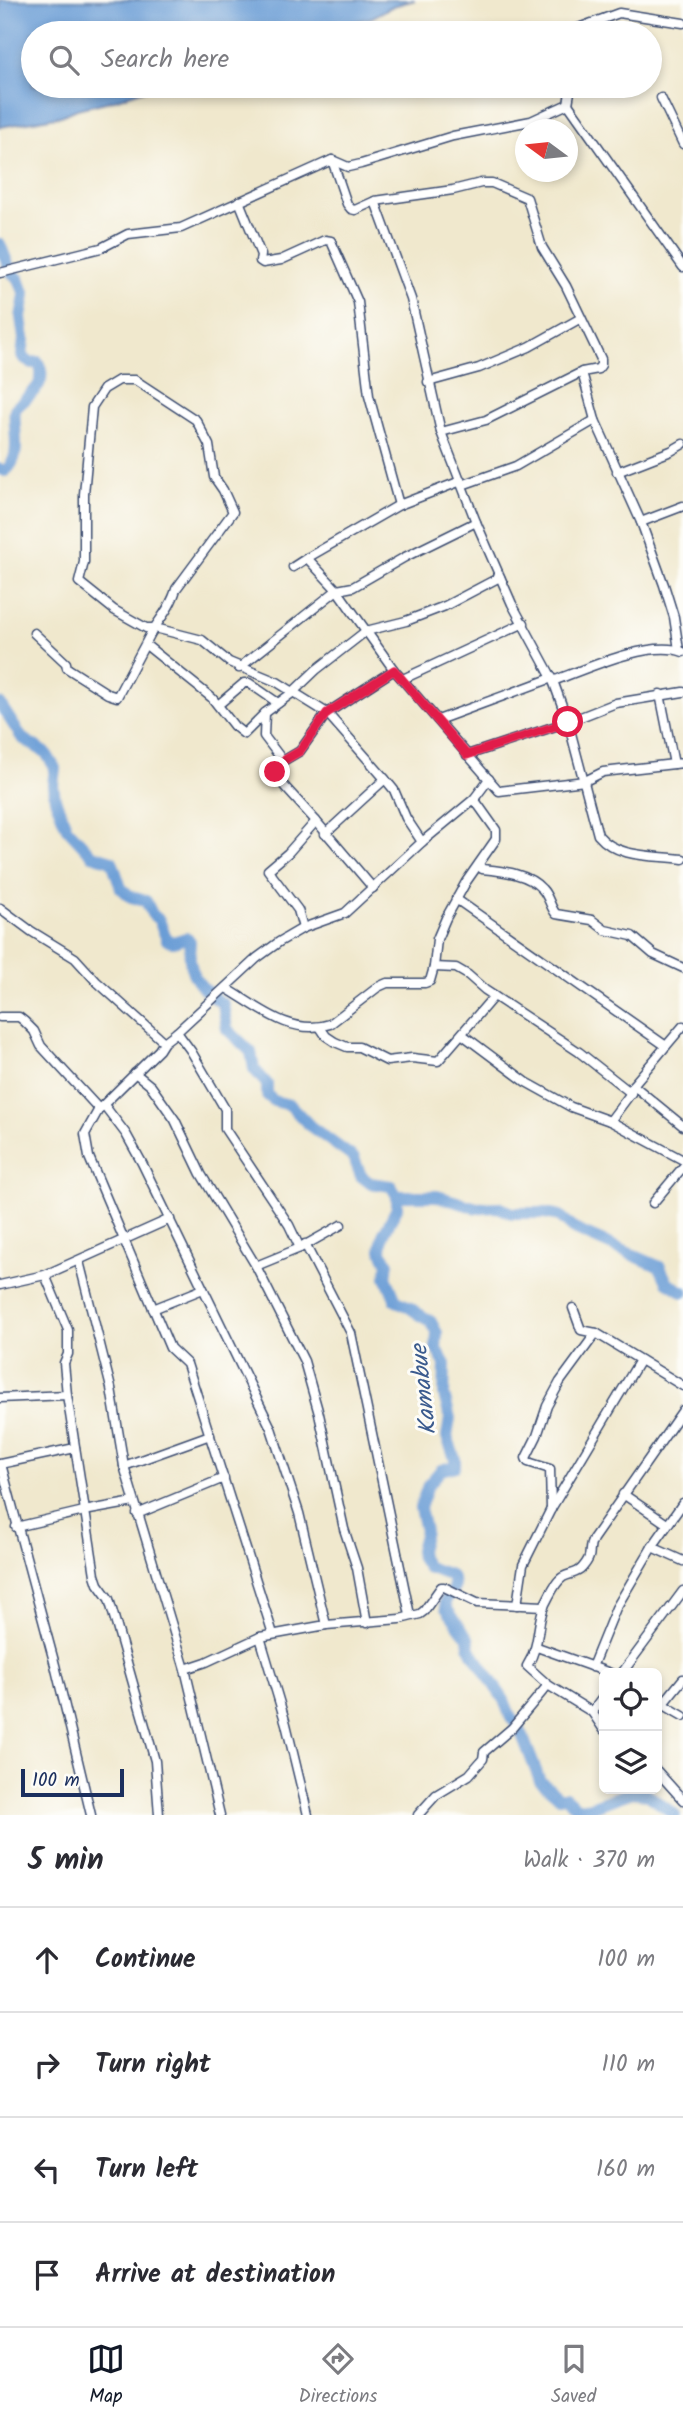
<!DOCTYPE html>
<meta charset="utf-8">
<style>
body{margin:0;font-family:Kalam,sans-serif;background:#f7f7f7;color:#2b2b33}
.controls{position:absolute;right:21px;bottom:21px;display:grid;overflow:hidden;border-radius:10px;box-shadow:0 4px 10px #0003}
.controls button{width:63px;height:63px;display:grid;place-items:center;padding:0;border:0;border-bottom:2px solid #e1e1e2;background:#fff;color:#2b2b33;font:35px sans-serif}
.compass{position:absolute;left:515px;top:119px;width:63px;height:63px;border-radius:50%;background:#fff;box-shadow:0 4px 10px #0003;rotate:285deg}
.scale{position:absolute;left:21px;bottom:18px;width:103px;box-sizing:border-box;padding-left:7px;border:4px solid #1b2f5e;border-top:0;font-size:19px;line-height:24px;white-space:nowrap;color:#1b2f5e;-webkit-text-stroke:5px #fdfcf7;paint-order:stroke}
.stop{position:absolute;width:21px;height:21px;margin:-16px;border:5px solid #e11d48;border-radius:50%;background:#fff}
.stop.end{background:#e11d48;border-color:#fff;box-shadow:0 2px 7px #0008}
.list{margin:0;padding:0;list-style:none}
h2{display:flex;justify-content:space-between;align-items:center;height:91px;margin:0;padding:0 28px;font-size:30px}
h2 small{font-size:23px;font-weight:400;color:#7c7c81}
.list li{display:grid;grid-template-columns:46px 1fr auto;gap:21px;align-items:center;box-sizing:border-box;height:105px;padding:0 28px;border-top:2px solid #e1e1e2}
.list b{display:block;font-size:26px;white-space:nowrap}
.list em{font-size:23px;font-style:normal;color:#7c7c81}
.icon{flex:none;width:38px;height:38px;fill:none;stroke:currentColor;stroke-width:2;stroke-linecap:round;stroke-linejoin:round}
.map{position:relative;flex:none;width:683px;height:1815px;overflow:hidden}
.search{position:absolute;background:#fff;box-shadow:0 4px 10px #0003;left:21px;right:21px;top:21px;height:77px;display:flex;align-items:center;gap:18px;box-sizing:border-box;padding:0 24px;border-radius:38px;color:#7c7c81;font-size:26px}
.sheet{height:511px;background:#fff}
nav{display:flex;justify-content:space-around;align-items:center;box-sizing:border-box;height:98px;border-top:2px solid #e1e1e2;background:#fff;font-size:19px;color:#7c7c81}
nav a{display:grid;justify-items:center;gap:4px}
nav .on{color:#111827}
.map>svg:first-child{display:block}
.water{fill:#6b9dd6;stroke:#43669a;stroke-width:2}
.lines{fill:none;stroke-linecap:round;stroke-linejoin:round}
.river{stroke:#6b9dd6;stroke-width:12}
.minor-casing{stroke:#3b4b6f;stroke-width:11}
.minor{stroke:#fff;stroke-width:8}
.route{stroke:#e11d48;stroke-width:9}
.labels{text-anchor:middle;stroke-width:6;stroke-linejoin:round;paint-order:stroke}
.water-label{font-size:24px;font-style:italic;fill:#3b5b8e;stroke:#fdfcf7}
</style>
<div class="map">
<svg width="683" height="1815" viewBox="0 0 683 1815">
<rect width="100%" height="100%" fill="#fdfcf7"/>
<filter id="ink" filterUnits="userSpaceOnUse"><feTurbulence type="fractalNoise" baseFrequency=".0143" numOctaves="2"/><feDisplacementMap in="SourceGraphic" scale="14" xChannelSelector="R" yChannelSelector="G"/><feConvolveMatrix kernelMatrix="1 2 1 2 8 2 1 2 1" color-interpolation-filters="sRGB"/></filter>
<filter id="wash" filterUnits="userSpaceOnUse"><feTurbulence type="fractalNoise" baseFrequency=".00686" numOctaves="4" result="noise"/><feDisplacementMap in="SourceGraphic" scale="28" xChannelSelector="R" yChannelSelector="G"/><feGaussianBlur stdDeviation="1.57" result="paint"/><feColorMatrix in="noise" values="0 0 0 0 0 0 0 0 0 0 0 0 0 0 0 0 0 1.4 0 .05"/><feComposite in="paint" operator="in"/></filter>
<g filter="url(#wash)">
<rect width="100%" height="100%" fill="#f0e8cd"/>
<path class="water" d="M0,0H415L393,6L371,18L346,23L334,21L302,33H33V86H156L114,100L77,109L61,116L0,127Z"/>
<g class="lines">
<g class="river">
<path d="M0,244L11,272L19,279L25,295L21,317L24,339L22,356L31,363L38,362C50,385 29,394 15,409C12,428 24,457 5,471L0,469"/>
<path d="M0,704L22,738L46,753L55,768L53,785L55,799L67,828L92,855L112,861L121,888L131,897L146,901L152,914L159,920L167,940L173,942L186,938L190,941C187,974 197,986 223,1004L227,1029L251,1052L254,1069L267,1084V1095L274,1101L290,1105L310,1126L354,1158L361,1176L370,1183L391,1186L397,1196V1208L383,1235L381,1250L388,1263L386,1277L396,1301C410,1305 417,1315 430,1320L437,1333L436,1349L445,1364L444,1395L450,1418L447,1437L455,1459V1466L441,1470L428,1485L420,1508L425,1531L420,1550L421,1558L427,1567L450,1575L453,1579L454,1588L445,1601L446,1608L468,1638L470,1649L504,1700L511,1718L519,1727L540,1781L559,1797H565L577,1807L588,1808L632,1792L647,1794L675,1815"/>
<path d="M397,1196H437L477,1208L498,1207L512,1213H545L560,1216L574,1229L660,1267L667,1282L683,1292"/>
</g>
</g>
</g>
<g filter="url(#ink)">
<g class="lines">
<defs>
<g id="minor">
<path d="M565,33L619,13L683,23"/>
<path d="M661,98L683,144"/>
<path d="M568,104L683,267"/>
<path d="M568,104L571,86"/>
<path d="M332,160L347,204L351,209L355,210L375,201L453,190L481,183H492L527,198L542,247L566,286L601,359V365L598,369L582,372L486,420L441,432"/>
<path d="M239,201L261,255L260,261L263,263L281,260L325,240L331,241L358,302L369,396L399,505"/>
<path d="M375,201L411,299L441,432L476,522L512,604L552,678L568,722L598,835C618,859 653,855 683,859"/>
<path d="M0,273L101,248L128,234L181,228L332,160L348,167L361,164L453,136L531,121L568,104"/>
<path d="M582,372L595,420L641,522L664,585L674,617L679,650"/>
<path d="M428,382L479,368L529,347L581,318"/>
<path d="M617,472L671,451L683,444"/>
<path d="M462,485L516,466L595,420"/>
<path d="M641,522L683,506"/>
<path d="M307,558L399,505L461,481"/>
<path d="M293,567L307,558L337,590L394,670L499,791L585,781L603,772L683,763"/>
<path d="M34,633L66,663L67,668L108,694L117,697L151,633C160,619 172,605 176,589L233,512L223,490L214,477L209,445L196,420L135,380H119L104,389L92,407L84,494V562L79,582L114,610L146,628H155L202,640L229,662L277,682L327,713L385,779L394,790L406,818L422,842"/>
<path d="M146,645L212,698L234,726L244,734L265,713L292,693L316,670L366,631L406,621L445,606L500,577"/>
<path d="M239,668L337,590L353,587L405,557L476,522"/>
<path d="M403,679L524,623"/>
<path d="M553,681C585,669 651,639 683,652"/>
<path d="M660,694L674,764"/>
<path d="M218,705L244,683H249L278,703"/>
<path d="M265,713L264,736L283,761L276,770V777L316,821L373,888"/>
<path d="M438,720L552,678"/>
<path d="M467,755L568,722L616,703L683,692"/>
<path d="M283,761L300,751L327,713L394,670"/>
<path d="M325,834L385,779"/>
<path d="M479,864L482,869C502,871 528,873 542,889C549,896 550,907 556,914L592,920L605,930L632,936L653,954L683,968"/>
<path d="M456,899L666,1046"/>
<path d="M0,908L31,931L75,958L96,981L164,1042"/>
<path d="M303,928L298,910L268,870L288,853L316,821"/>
<path d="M434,967L437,939L446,918L466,882L496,839V830L474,799"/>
<path d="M226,988C257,1006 291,1037 330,1024L378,987L387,983H425L430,981L434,967L456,968L468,975L485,990L579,1052L631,1093"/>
<path d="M0,1017H19L24,1021L34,1031L41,1046L99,1109"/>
<path d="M320,1027L326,1036L335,1042L347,1047H359L387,1061L412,1058L438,1061L494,996"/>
<path d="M177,1032L191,1051L225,1109V1129L289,1225L300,1248"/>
<path d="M463,1035L526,1082L571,1107L610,1121L683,1160"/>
<path d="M135,1073L151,1086L175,1120L201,1174L256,1266L304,1361L319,1414L344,1529L357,1568L367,1623"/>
<path d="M633,1085L683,1126"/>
<path d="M104,1105L126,1134L142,1163L271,1428L299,1513L326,1625"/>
<path d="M610,1121L631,1093L633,1085L683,1026"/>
<path d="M653,1203L683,1167"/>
<path d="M305,1244L351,1333L410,1615"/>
<path d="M79,1261L111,1388L124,1466L185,1669L220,1815"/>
<path d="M256,1266L300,1248L341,1225"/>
<path d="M45,1275L68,1330V1354L64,1363L67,1395L95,1575L98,1584L109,1599L155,1761L159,1815"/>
<path d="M0,1285L45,1275L170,1219"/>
<path d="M573,1308L581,1330L596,1333L683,1386"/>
<path d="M153,1309L203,1289"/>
<path d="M0,1398L67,1395"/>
<path d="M0,1464L75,1448"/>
<path d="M1,1464L55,1665L91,1815"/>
<path d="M124,1466L210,1435"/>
<path d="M623,1494L667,1524"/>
<path d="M551,1509L550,1469L528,1462L526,1458L537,1436L547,1406L560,1382L596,1333"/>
<path d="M137,1514L224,1478"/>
<path d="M16,1527L84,1511L134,1502"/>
<path d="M652,1547L683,1561"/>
<path d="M517,1605L523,1565L551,1509L640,1360"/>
<path d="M273,1634L187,1364L170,1348L89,1157L85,1134L99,1109L159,1050L164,1042L177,1032L257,958L279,942L303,928L345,913L422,842L474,799L489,779"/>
<path d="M260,1637L326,1625L400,1619L420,1614L424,1611L441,1587H444L477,1603L544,1606"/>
<path d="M537,1647L610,1673"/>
<path d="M592,1667L616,1608L652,1547L683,1503"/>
<path d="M185,1669L206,1662L260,1637L286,1724L308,1815"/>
<path d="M622,1673L683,1591"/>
<path d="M548,1685L592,1712L604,1730"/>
<path d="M657,1701L683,1716"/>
<path d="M657,1711L683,1679"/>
<path d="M592,1712L604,1696"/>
<path d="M657,1771L683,1800"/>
<path d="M418,1815L436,1795L469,1775L483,1759L484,1752L512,1728L548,1685L527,1666C541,1644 536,1624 545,1604C550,1595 555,1582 563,1577C570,1573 577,1574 582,1568C595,1553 586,1552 593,1539L683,1410"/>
</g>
</defs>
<use href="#minor" class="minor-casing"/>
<use href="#minor" class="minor"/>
</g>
</g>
<g class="lines" filter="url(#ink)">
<path class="route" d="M275,772L283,761L300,751L327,713L394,670L467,755L568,722"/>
</g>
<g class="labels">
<g class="water-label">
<text transform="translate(423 1390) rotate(-96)" y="8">Kamabue</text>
</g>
</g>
</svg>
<div class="controls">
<button><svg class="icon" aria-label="locate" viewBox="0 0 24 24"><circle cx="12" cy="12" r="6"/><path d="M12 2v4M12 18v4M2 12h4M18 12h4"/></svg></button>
<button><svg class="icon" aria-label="layers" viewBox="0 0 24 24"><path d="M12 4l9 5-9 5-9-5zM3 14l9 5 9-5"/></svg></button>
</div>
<svg class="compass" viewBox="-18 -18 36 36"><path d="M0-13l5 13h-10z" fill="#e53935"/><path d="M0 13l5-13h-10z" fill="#7c7c81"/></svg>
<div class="scale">100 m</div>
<div class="stop" style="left:568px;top:722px"></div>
<div class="stop end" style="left:275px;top:772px"></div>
<div class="search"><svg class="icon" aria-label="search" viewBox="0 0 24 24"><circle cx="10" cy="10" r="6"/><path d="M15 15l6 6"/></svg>Search here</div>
</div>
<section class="sheet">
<h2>5 min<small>Walk · 370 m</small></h2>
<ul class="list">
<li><svg class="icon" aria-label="ahead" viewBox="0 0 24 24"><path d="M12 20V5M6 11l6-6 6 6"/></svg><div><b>Continue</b></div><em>100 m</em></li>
<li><svg class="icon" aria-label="right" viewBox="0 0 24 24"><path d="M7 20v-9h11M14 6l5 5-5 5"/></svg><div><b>Turn right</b></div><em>110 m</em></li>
<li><svg class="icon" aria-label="left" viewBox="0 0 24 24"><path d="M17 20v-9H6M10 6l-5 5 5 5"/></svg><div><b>Turn left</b></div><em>160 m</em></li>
<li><svg class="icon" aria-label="arrive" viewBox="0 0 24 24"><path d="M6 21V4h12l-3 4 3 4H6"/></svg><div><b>Arrive at destination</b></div></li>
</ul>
</section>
<nav>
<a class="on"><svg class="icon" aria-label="map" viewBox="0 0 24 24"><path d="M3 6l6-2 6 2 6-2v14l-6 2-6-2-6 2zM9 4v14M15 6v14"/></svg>Map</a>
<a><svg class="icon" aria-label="directions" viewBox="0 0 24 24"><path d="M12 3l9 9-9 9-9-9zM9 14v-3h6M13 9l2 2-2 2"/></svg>Directions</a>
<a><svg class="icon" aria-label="saved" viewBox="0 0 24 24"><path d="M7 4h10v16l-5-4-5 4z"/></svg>Saved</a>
</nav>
